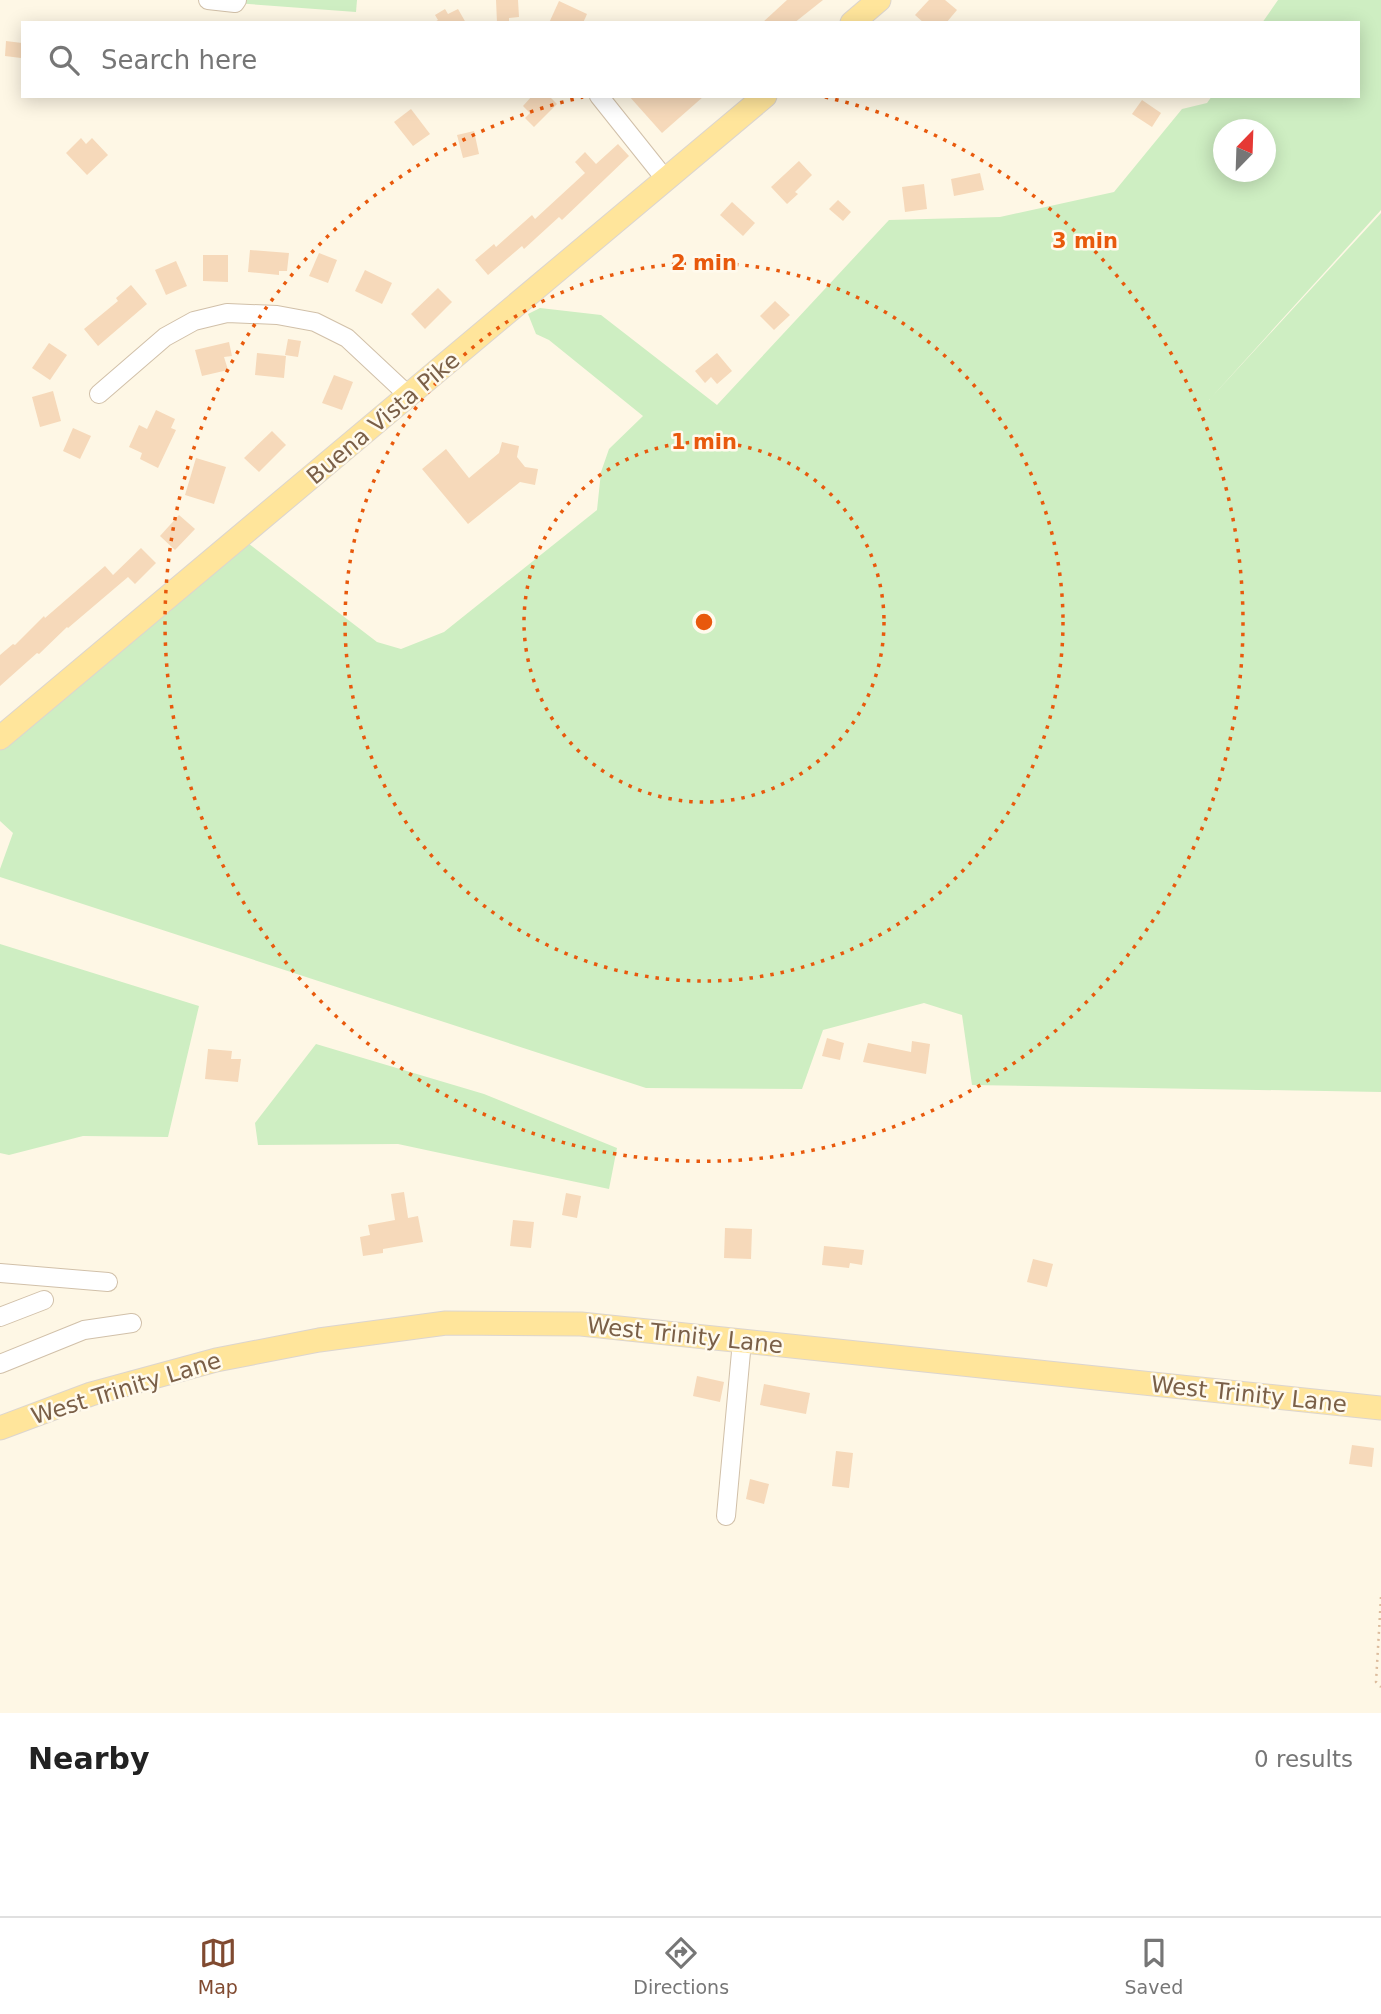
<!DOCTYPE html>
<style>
body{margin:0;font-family:"DejaVu Sans",sans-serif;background:#f6f6f6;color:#222}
.compass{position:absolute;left:1213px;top:119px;width:63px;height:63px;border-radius:50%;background:#fff;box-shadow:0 4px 18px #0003;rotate:23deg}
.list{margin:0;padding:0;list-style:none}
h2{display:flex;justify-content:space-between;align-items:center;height:91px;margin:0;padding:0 28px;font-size:30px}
h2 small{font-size:23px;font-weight:400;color:#767676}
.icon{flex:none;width:38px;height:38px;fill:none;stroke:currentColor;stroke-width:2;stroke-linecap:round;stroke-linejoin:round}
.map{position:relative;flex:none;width:1381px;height:1713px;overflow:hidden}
.search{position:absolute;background:#fff;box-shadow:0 4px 18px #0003;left:21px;right:21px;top:21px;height:77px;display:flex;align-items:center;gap:18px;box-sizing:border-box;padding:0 24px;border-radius:0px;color:#767676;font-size:26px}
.sheet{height:203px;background:#fff}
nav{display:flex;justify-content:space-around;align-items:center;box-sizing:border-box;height:98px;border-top:2px solid #e0e0e0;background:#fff;font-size:19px;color:#767676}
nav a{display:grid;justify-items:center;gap:4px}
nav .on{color:#804a30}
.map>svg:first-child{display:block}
.green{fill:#ceeec2;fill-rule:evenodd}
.building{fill:#f6d9ba}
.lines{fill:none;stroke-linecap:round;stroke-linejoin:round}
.minor-casing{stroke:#d1c0a9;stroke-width:20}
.major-casing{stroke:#dcd5cf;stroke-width:25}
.path{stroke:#dcbc9d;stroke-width:2.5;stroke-dasharray:2 5;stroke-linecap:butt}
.minor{stroke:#fff;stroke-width:18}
.major{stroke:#ffe59b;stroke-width:23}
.ring{fill:none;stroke:#e8590c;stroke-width:3.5;stroke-dasharray:3.5 7}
.labels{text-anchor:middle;stroke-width:5;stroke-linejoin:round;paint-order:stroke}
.street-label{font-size:23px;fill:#7a5f47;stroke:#fffaed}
.centre{fill:#e8590c;stroke:#fffaed;stroke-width:3.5}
.ring-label{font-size:21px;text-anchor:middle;font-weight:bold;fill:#e8590c;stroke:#fffaed;stroke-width:5;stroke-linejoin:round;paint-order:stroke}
</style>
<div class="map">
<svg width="1381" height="1713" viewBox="0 0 1381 1713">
<rect width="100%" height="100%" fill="#fef7e5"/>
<g class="green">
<path d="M237,0H357L356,12L235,3Z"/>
<path d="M1278,0H1381V210L1209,400L1381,213V1092L972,1085L962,1015L924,1003L823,1030L802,1089L646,1088L0,877V869L13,833L0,821V738L240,537L377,642L401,649L444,632L597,510L601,472L609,449L643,416L549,340L536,334L528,314L540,308L601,315L717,405L889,220L1000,217L1114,192L1182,109L1207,103L1212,96H1358V23H1262ZM1224,130H1266V172H1224Z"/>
<path d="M0,944L199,1006L168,1137L83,1136L9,1155L0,1153Z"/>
<path d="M316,1044L484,1094L617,1148L609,1189L398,1144L258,1145L255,1123Z"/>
</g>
<g class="building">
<path d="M496,0H518L519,17L509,18V23H497Z"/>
<path d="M787,0H823L794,23H762Z"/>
<path d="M929,0H945L957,10L946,23H924L915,15Z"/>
<path d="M559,1L587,14L583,23H549Z"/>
<path d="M445,9L448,14L458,9L466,23H433L438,20L435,15Z"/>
<path d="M6,41L22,43L21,58L5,56Z"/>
<path d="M532,96H549L557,104L534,127L525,118L530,113L523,106Z"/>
<path d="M629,96H704L662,133Z"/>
<path d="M1142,100L1161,113L1152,127L1132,114Z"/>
<path d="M411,109L430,134L413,146L394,122Z"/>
<path d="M474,131L479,154L463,158L457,135Z"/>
<path d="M81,138L86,144L92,138L108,155L87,175L66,153Z"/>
<path d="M618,144L629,156L562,220L559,217L524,249L522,246L488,275L475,260L494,244L496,247L532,215L535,219L585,173L575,162L585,152L596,164Z"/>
<path d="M799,161L812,175L795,192L798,194L787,204L771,187Z"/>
<path d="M980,173L984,190L954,196L951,179Z"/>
<path d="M924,184L927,209L905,212L902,187Z"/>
<path d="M838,200L851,212L843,221L829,209Z"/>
<path d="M732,202L755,223L743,236L720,215Z"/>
<path d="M250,250L289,253L287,271H279V275L248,272Z"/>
<path d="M319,253L337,260L328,283L309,276Z"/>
<path d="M203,255H228V282L203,281Z"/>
<path d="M176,261L187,286L166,295L155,270Z"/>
<path d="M365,270L392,283L382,304L355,291Z"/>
<path d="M131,285L147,304L98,346L84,329L118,301L116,298Z"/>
<path d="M438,288L452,302L425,329L411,314Z"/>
<path d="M775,301L790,315L774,330L760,316Z"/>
<path d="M288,339L301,341L298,357L285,355Z"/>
<path d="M229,342L232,356L224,357L228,370L202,376L195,350Z"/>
<path d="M49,343L67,355L50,380L32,368Z"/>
<path d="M257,353L286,356L284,378L255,375Z"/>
<path d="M717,353L732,371L717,384L711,377L705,383L695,371Z"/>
<path d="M334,375L353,382L342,410L322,403Z"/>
<path d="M53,391L61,421L40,427L32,397Z"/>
<path d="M156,410L175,419L171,428L176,430L158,468L140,459L142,453L129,447L139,425L147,429Z"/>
<path d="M73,428L91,436L80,459L63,451Z"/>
<path d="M272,431L286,445L259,472L244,458Z"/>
<path d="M502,442L519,446L517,457L525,467L538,469L535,485L520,482L468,524L422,469L446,449L469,478L499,453Z"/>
<path d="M196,458L226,467L214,504L185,495Z"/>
<path d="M179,515L195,529L175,550L160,536Z"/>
<path d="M141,548L156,563L135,584L128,577L68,628L67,627L39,654L37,653L0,686V655L13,644L15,645L44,616L45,618L105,566L113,575Z"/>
<path d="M827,1038L844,1043L840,1060L822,1056Z"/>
<path d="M912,1041L930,1044L926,1074L863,1062L868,1043L911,1052Z"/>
<path d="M208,1049L232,1051L231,1059H241L238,1082L205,1079Z"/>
<path d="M404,1192L408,1218L418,1216L423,1242L383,1249V1253L363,1256L360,1237L370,1235L368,1225L395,1220L391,1194Z"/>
<path d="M566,1193L581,1196L577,1218L562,1215Z"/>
<path d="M513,1220L534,1222L531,1248L510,1246Z"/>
<path d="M725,1228L752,1229L751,1259L724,1258Z"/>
<path d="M824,1246L864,1250L862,1265L850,1263L849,1268L822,1265Z"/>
<path d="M1033,1259L1053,1264L1047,1287L1027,1282Z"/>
<path d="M697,1376L724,1382L720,1402L693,1396Z"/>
<path d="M764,1384L810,1393L806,1414L760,1405Z"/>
<path d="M1352,1445L1374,1448L1372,1467L1349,1464Z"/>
<path d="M836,1451L853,1453L849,1488L832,1486Z"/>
<path d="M750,1479L769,1484L764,1504L746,1499Z"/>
</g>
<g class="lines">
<defs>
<g id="minor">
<path d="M208,0L235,3L237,0"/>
<path d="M599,96L666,180"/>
<path d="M99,394L165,337L194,321L227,313L277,315L315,322L347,338L409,396"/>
<path d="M0,1273L108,1282"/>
<path d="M0,1317L44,1300"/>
<path d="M0,1364L84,1330L132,1323"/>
<path d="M726,1516L742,1341"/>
</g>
<g id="major">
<path d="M852,23L879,0"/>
<path d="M0,738L765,96"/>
<path d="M0,1428L91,1394L216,1360L319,1340L446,1323L581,1324L1381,1408"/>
</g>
</defs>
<use href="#minor" class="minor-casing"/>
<use href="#major" class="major-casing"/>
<path class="path" d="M1381,1597L1376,1682L1381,1687"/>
<use href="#minor" class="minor"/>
<use href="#major" class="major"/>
</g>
<g class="ring">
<circle cx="704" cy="622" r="180"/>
<circle cx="704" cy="622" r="359"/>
<path d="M825 97A539 539 0 1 1 583 97"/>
</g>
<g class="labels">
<g class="street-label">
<text transform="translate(383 418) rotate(-40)" y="8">Buena Vista Pike</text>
<text transform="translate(685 1335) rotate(6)" y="8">West Trinity Lane</text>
<text transform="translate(126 1388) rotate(-17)" y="8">West Trinity Lane</text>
<text transform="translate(1249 1394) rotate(6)" y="8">West Trinity Lane</text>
</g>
</g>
<circle cx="704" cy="622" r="10" class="centre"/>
<g class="ring-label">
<text x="1085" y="248">3 min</text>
<text x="704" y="270">2 min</text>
<text x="704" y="449">1 min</text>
</g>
</svg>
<svg class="compass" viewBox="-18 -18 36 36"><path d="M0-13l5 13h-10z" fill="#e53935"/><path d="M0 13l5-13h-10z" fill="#767676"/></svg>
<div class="search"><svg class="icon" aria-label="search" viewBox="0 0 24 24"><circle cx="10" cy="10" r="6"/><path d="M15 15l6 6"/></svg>Search here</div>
</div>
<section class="sheet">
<h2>Nearby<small>0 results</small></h2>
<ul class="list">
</ul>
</section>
<nav>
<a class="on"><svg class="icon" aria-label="map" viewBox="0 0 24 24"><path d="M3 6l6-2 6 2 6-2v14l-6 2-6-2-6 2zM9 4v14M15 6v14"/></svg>Map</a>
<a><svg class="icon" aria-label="directions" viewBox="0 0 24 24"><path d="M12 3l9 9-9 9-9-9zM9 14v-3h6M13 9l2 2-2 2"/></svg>Directions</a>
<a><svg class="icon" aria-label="saved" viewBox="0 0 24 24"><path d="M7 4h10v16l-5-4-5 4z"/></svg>Saved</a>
</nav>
